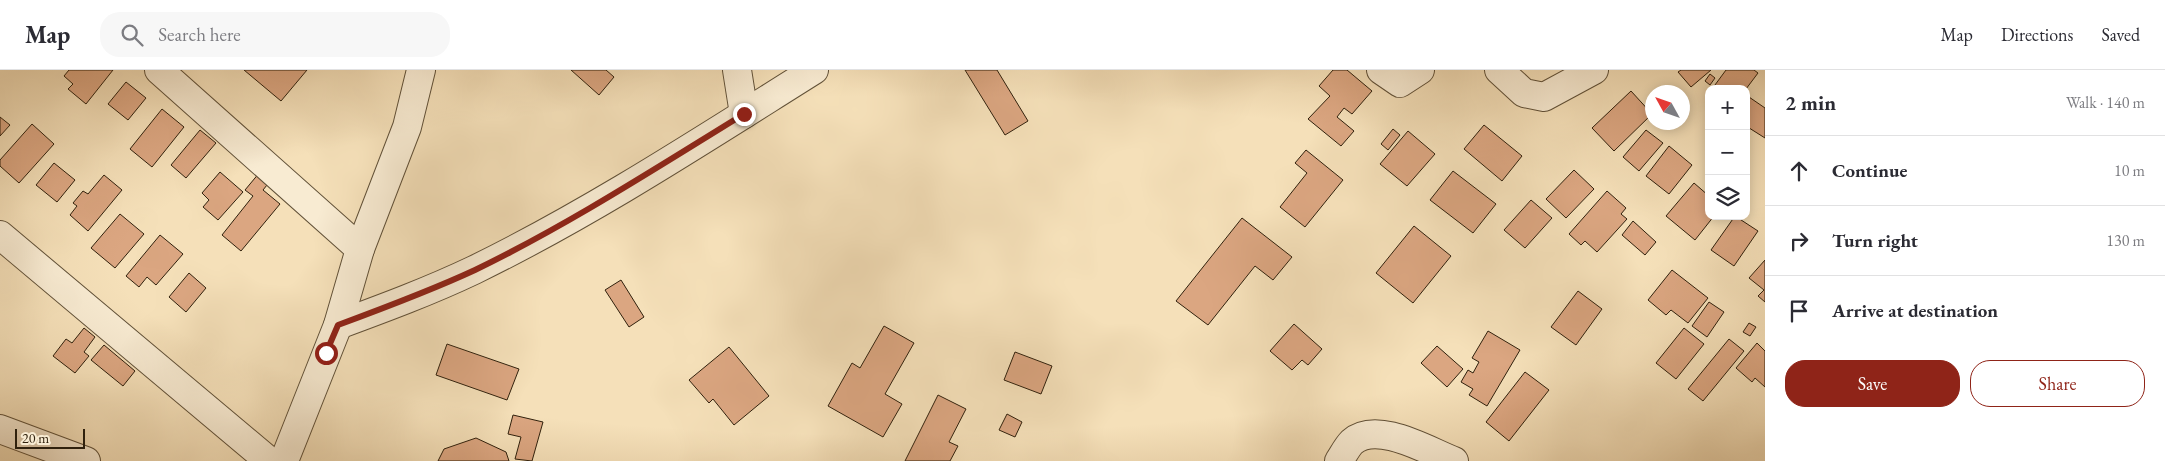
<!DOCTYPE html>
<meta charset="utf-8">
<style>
body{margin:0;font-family:"EB Garamond",serif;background:#f7f7f7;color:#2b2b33}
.controls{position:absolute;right:15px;top:15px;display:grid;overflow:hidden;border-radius:10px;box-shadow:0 2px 12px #0003}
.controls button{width:45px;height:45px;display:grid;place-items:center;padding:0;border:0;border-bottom:1px solid #e1e1e2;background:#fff;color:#2b2b33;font:25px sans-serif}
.compass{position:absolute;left:1645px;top:15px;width:45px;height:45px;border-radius:50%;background:#fff;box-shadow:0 2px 12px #0003;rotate:310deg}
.scale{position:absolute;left:15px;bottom:12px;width:70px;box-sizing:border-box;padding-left:5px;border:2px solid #30210d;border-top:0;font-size:14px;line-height:18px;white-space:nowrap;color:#30210d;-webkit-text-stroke:4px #f8ebd2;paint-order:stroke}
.stop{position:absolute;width:15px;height:15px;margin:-11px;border:4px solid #8f2418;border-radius:50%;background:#fff}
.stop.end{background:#8f2418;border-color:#fff;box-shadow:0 1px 5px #0008}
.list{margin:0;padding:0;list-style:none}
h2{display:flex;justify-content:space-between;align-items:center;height:65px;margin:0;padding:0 20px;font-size:21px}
h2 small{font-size:16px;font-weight:400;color:#7c7c81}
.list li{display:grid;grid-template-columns:32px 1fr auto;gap:15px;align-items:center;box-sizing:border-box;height:70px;padding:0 20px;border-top:1px solid #e1e1e2}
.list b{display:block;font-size:19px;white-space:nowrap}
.list em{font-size:16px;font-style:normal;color:#7c7c81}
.actions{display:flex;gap:10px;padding:15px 20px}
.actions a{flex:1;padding:11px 0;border:1px solid #8f2418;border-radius:20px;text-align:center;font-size:18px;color:#8f2418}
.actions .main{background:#8f2418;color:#fff}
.icon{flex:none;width:28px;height:28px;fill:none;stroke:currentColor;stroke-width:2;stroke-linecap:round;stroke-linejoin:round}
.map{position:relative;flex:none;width:1765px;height:391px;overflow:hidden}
header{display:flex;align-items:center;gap:30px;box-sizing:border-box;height:70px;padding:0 25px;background:#fff;border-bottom:1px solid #e1e1e2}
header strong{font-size:24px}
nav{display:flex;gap:28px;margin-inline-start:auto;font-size:18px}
.search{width:350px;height:45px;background:#f7f7f7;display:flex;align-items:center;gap:12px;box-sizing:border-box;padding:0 18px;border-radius:20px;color:#7c7c81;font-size:19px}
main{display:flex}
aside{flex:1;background:#fff}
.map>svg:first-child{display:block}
.building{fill:#dba681;stroke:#30210d}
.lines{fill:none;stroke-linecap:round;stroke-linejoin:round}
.minor-casing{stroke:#615138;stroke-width:30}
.minor{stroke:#f8ebd2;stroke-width:28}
.route{stroke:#8f2418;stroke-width:6}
</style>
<header>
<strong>Map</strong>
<div class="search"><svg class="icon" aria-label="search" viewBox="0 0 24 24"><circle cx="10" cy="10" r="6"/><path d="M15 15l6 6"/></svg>Search here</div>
<nav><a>Map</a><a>Directions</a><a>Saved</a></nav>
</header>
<main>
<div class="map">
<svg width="1765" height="391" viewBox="0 0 1765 391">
<rect width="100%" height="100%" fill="#f5e0b9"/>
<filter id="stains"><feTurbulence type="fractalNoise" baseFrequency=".004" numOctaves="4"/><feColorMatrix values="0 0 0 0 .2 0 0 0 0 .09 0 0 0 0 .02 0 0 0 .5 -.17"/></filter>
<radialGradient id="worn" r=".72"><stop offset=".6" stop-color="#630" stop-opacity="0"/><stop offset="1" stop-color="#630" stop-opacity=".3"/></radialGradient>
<g class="building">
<path d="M69,0H113L86,34L68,19L73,14L64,6Z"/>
<path d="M244,0H307L281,31Z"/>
<path d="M571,0H606L614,7L599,25Z"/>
<path d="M965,0H997L1028,51L1005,65Z"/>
<path d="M1333,0H1347L1372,21L1352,44L1344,38L1337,47L1354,61L1341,76L1308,49L1330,26L1319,16Z"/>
<path d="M1681,0H1711L1691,17L1678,2Z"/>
<path d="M1726,0H1754L1758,3L1746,19H1712Z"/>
<path d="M1710,4L1715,8L1710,15L1705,11Z"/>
<path d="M126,12L146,28L128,50L108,34Z"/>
<path d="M1631,21L1652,44L1614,81L1592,58Z"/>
<path d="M1749,27L1765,38V68L1746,56V31Z"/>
<path d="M162,39L184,57L152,97L130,79Z"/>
<path d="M0,47L10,55L0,66Z"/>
<path d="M32,54L54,74L19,113L0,96V90Z"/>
<path d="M1484,55L1522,86L1502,111L1464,79Z"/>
<path d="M1393,59L1400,65L1388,80L1381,74Z"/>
<path d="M200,60L216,73L186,108L171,95Z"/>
<path d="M1646,60L1663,73L1639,101L1623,87Z"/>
<path d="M1408,61L1435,84L1407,116L1380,94Z"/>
<path d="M1669,76L1692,95L1669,124L1646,106Z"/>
<path d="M1306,80L1343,110L1305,157L1280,137L1307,103L1295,93Z"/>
<path d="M54,93L75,110L57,132L36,115Z"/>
<path d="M1574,100L1594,119L1566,148L1546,129Z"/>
<path d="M1453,101L1496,134L1473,163L1430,130Z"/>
<path d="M220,102L243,122L218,150L203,137L209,130L202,123Z"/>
<path d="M260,102L271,110L263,120L280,134L241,181L222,165L253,126L245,120Z"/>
<path d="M104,105L122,120L88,161L70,145L77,136L73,133L83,121L88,124Z"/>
<path d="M1694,113L1709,126V146H1714L1695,170L1666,146Z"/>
<path d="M1607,121L1626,138L1621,144L1627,149L1597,182L1585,171L1581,175L1569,164Z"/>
<path d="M1531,130L1552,148L1525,178L1504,160Z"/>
<path d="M120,144L144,164L115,198L91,178Z"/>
<path d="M1735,146L1758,161L1734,196L1711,180Z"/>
<path d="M1242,148L1292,187L1273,210L1255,196L1208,255L1176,231Z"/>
<path d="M1633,151L1656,172L1645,185L1622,165Z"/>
<path d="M1414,156L1451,186L1413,233L1376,203Z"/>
<path d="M160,165L183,184L156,215L147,207L139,217L126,206Z"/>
<path d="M1765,190V232L1758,226L1764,220L1749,208Z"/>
<path d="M1672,200L1708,228L1688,253L1671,240L1666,245L1648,230Z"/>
<path d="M189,203L206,218L186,242L169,227Z"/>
<path d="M621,210L644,247L629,257L605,220Z"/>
<path d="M1578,221L1602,239L1576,275L1551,257Z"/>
<path d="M1709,232L1724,242L1707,267L1692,256Z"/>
<path d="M1749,253L1756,257L1750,266L1743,262Z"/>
<path d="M1294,254L1322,279L1308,295L1302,290L1292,300L1270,281Z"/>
<path d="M884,256L914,273L885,324L902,334L883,367L828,336L852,293L860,298Z"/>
<path d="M84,258L95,267L84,282L89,286L75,303L53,286L66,269L72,273Z"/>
<path d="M1684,258L1704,274L1676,309L1656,293Z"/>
<path d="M1488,261L1520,280L1487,336L1469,325L1473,319L1461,312L1468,300L1473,303L1479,292L1472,288Z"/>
<path d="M1729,269L1744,281L1703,331L1688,319Z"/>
<path d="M1757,273L1765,281V317L1755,308L1752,312L1736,298Z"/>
<path d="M447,274L519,299L507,330L436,305Z"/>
<path d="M104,275L135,301L123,316L91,290Z"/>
<path d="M1437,276L1463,299L1447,317L1421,293Z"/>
<path d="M729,277L769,326L734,355L713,329L709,333L689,310Z"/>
<path d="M1015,282L1052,296L1041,324L1004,310Z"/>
<path d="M1525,302L1549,320L1509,371L1486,352Z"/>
<path d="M938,325L966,339L949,372L958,376L950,391H905Z"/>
<path d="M1007,344L1022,352L1015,367L999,360Z"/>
<path d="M513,345L543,352L532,391L515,389L521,367L508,364Z"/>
<path d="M476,368L506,382L509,391H438L444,379Z"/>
</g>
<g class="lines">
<defs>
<g id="minor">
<path d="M159,0L360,179"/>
<path d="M737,0L744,44"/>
<path d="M1381,0L1400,13L1420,0"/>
<path d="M1499,0L1524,23L1544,27L1594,0"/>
<path d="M0,165L269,391"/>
<path d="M338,255C384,238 430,221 474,200C591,143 704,69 814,0"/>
<path d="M0,359L86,391"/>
<path d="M284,391L338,255L360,179L407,57L421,0"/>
<path d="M1339,391C1343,385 1347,377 1352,372C1377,350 1428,381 1454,391"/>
</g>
</defs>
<use href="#minor" class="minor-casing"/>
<use href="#minor" class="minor"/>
</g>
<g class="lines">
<path class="route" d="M326,283L338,255C384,238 430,221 475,200C568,155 656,98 744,44"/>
</g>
<rect width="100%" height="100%" filter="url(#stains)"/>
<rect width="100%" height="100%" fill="url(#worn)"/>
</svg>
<div class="controls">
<button>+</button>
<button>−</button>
<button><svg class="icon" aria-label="layers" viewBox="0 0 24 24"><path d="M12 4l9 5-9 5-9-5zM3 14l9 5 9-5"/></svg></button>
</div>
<svg class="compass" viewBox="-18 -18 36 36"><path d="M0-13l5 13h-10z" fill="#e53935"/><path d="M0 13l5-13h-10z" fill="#7c7c81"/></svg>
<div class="scale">20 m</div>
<div class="stop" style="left:326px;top:283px"></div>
<div class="stop end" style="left:744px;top:44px"></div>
</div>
<aside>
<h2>2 min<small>Walk · 140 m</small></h2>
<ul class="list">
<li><svg class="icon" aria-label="ahead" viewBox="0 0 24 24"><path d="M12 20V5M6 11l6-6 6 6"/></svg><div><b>Continue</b></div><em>10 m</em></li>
<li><svg class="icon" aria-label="right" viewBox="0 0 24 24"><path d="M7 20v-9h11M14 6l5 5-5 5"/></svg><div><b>Turn right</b></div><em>130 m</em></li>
<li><svg class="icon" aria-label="arrive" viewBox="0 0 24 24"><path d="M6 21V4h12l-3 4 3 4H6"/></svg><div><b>Arrive at destination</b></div></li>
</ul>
<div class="actions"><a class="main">Save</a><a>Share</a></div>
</aside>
</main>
